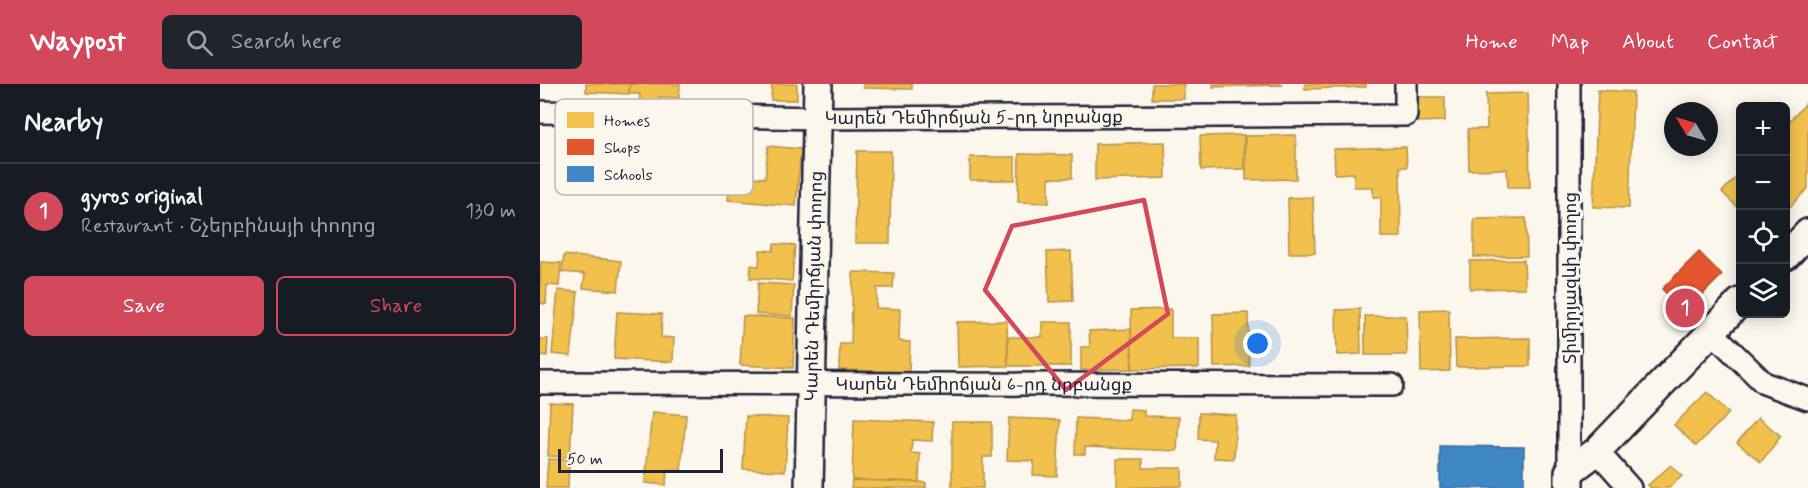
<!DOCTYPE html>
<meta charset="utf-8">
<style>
body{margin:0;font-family:Mynerve,"Noto Sans Armenian",sans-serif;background:#20242c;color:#f1f3f6}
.controls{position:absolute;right:18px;top:18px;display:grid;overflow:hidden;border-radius:9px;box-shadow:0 3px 15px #0003}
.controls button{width:54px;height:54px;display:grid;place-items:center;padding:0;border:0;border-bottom:2px solid #363941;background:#171b24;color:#f1f3f6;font:30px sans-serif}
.compass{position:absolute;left:1124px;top:18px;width:54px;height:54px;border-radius:50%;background:#171b24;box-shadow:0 3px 15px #0003;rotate:308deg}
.scale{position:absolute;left:18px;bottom:15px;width:165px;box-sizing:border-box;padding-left:6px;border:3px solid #22223b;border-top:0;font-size:16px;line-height:21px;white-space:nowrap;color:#22223b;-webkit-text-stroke:4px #fbf7ec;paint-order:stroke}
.you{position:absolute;left:718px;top:260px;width:21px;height:21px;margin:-15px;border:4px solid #fff;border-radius:50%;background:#1a73e8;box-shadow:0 0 0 9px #1a73e833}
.badge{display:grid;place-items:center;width:39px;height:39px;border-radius:50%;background:#d1495b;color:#fff;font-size:20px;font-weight:700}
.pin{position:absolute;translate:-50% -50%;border:3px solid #fff;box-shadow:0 2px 6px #0006}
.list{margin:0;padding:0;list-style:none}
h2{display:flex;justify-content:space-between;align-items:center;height:78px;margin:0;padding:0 24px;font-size:26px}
h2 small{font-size:20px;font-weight:400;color:#9ea1a6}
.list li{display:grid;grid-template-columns:39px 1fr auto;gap:18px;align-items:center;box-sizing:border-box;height:96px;padding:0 24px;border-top:2px solid #363941}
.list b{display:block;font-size:22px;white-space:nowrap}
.list p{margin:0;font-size:20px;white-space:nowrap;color:#9ea1a6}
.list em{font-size:20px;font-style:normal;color:#9ea1a6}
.actions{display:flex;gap:12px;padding:18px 24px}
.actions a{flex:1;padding:14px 0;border:2px solid #d1495b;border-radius:9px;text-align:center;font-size:21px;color:#d1495b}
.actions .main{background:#d1495b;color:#fff}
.icon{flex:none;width:33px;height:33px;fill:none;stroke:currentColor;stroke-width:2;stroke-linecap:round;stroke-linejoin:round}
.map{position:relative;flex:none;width:1268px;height:404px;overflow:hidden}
header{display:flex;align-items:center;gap:36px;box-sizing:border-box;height:84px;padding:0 30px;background:#d1495b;color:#fff}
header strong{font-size:28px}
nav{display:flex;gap:33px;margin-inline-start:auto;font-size:21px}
.search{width:420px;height:54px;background:#20242c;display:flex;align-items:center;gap:15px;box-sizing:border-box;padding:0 21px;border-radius:9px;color:#9ea1a6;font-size:22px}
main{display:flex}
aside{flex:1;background:#171b24}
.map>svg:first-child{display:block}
.homes{fill:#f2c14e;stroke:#b49148;stroke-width:1.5}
.shops{fill:#e4572e;stroke:#aa4732;stroke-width:1.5}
.schools{fill:#3f88c5;stroke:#36699c;stroke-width:1.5}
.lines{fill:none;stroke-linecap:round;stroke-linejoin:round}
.minor-casing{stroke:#22223b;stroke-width:26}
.tertiary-casing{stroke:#22223b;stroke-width:32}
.minor{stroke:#fbf7ec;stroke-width:21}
.tertiary{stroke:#fbf7ec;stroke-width:27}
.marked{fill:none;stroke:#d1495b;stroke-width:4.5;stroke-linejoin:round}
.labels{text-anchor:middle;stroke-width:6;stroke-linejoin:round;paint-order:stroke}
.street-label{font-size:18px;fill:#22223b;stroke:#fbf7ec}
.key{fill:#fbf7ec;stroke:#bab7b7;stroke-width:1.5}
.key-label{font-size:16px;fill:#22223b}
</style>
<header>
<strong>Waypost</strong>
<div class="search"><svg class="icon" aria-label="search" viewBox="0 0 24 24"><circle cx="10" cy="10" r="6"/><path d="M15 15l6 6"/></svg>Search here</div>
<nav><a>Home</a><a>Map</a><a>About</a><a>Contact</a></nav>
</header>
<main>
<aside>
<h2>Nearby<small></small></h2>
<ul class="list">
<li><span class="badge">1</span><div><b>gyros original</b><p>Restaurant · Շչերբինայի փողոց</p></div><em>130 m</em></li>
</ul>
<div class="actions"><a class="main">Save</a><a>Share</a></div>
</aside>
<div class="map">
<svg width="1268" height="404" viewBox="0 0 1268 404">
<rect width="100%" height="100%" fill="#fbf7ec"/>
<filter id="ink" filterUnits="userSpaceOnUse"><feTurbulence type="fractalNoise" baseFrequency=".0167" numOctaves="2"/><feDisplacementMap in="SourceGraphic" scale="12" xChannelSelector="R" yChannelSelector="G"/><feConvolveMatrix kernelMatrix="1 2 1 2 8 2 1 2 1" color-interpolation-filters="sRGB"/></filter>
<g filter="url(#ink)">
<g class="homes">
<path d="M46,0H90L89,10L46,8Z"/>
<path d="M90,0H140L139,14L119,13V23L99,22L100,10H89Z"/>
<path d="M232,0H257V16H231Z"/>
<path d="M323,0H372V5L323,4Z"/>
<rect x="612" y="0" width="32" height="15"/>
<path d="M673,0H742V1L673,3Z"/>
<path d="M765,0H826V3L765,5Z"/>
<path d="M1058,6L1093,8L1089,124L1053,123Z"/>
<path d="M988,9L990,103H968L967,85L929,86L928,45H947L946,10Z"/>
<path d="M875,13H905V37L876,38Z"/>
<path d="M1268,17V104L1246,127V41Z"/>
<path d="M704,51V85L661,86L660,52Z"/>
<path d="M756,51V95L706,96L705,52Z"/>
<path d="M625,58L626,94L555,96V60Z"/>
<path d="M228,62L261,65L256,122L188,116L189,107L201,108L202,92L225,94Z"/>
<path d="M866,63L867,83H860L861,153H841V113H833V103H814V89L795,90L794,65Z"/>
<path d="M317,67H351L350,159H315Z"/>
<path d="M479,70L532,71V94H509V119L478,118Z"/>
<rect x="430" y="73" width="45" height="23"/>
<path d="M1200,89V126L1182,108Z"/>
<path d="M773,113L775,169H749L748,114Z"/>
<path d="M986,134L987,172L934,173V135Z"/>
<path d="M234,160L255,161L252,197L210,194L211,181L219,182L220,166L233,167Z"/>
<path d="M531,167L533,217L509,218L507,168Z"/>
<path d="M24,171L81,177L78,207L43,204L45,190L22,188Z"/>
<path d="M984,176L985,204L930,205V177Z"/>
<path d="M1,178L21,179L19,202L7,201L6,220L0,219Z"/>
<path d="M313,188L354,189L353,204H337L336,224L360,225L359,257L370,258L369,288L299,286L300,260H311Z"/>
<path d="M218,199L254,201L252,232L216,230Z"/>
<path d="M18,206L38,208L31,272L12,270Z"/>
<path d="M631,225V254H659V284L592,285L591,226Z"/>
<path d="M820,225L821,270L797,271L796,226Z"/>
<path d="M909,225L910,287L881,288L880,226Z"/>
<path d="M77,228L122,230L121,253L134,254L133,278L74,275Z"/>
<path d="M708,229L709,282L674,283L673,230Z"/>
<path d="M203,232L255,234L253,284L200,281Z"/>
<path d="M825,232H866L867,271H825Z"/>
<path d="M467,237L468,282L418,283L417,238Z"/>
<path d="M502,238H531V282H468V253H502Z"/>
<path d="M591,245L592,285L541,286V263H550L549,247Z"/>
<path d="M990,254V282L916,283L915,255Z"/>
<path d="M0,255H8L7,272L0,271Z"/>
<path d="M1167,308L1189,329L1156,362L1134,341Z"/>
<path d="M10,319L33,320L30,373L8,372Z"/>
<path d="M590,325L604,326V332L639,333L637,367L545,363V370H535L536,334L589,336Z"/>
<path d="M112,328L146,331L141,387L127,385L126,401L105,399Z"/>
<path d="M659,329L696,331L694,375L674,374L675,356L658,355Z"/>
<path d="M206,332L248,334L245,387L203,385Z"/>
<path d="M469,334L520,336L517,392L493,391L494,377L467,376Z"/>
<path d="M1218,334L1241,352L1221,378L1197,359Z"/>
<path d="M314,335L393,338L392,357L372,356L371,369L380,370L379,398L312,396Z"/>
<path d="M412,338H452V373H443V404H412Z"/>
<path d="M8,375L29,376L28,404H6Z"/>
<path d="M577,375H603V384H642V402L577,404Z"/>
<path d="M1131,381L1142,392L1129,404H1111L1108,401Z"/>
<path d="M312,396L379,398L386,399V404H311Z"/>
</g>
<path class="shops" d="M1159,168L1182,191L1145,228L1122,205Z"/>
<path class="schools" d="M900,362L984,363V404H900Z"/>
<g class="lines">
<defs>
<g id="minor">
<path id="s1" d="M0,28L277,34L866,31V0"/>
<path d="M1172,248L1224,299L1268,315"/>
<path id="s2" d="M0,299L852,301"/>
<path d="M1057,367L1090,404"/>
<path d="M1029,388V0"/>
</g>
<g id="tertiary">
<path d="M1246,172L1268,149"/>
<path id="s3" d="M269,404L278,0"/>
<path d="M1029,404V388L1057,367L1200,218"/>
</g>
</defs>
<use href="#minor" class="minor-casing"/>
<use href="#tertiary" class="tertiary-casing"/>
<use href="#minor" class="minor"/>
<use href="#tertiary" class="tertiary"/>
</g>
</g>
<path class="marked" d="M604,116L628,230L526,306L445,206L472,142Z"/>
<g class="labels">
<g class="street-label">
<text dy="6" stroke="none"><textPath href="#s1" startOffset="434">Կարեն Դեմիրճյան 5-րդ նրբանցք</textPath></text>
<text transform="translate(1030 194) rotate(-90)" y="6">Տիմիրյազևի փողոց</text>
<text dy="6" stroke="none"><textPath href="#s3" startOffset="202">Կարեն Դեմիրճյան փողոց</textPath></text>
<text dy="6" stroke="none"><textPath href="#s2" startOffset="444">Կարեն Դեմիրճյան 6-րդ նրբանցք</textPath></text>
</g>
</g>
<rect x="15" y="15" width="198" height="96" rx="9" class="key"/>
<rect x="27" y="28" width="27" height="16" fill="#f2c14e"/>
<rect x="27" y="55" width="27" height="16" fill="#e4572e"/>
<rect x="27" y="82" width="27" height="16" fill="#3f88c5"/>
<g class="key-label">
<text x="64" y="42">Homes</text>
<text x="64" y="69">Shops</text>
<text x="64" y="96">Schools</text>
</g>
</svg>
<div class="controls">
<button>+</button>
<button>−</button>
<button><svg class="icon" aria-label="locate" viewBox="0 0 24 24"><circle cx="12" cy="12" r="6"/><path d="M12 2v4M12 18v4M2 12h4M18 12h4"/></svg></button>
<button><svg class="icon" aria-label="layers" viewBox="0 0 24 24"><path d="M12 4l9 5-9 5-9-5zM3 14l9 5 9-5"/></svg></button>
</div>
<svg class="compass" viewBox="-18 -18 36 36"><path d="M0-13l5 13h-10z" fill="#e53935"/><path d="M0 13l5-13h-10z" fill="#9ea1a6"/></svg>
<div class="scale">50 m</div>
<div class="you"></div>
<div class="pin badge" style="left:1145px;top:224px">1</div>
</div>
</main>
